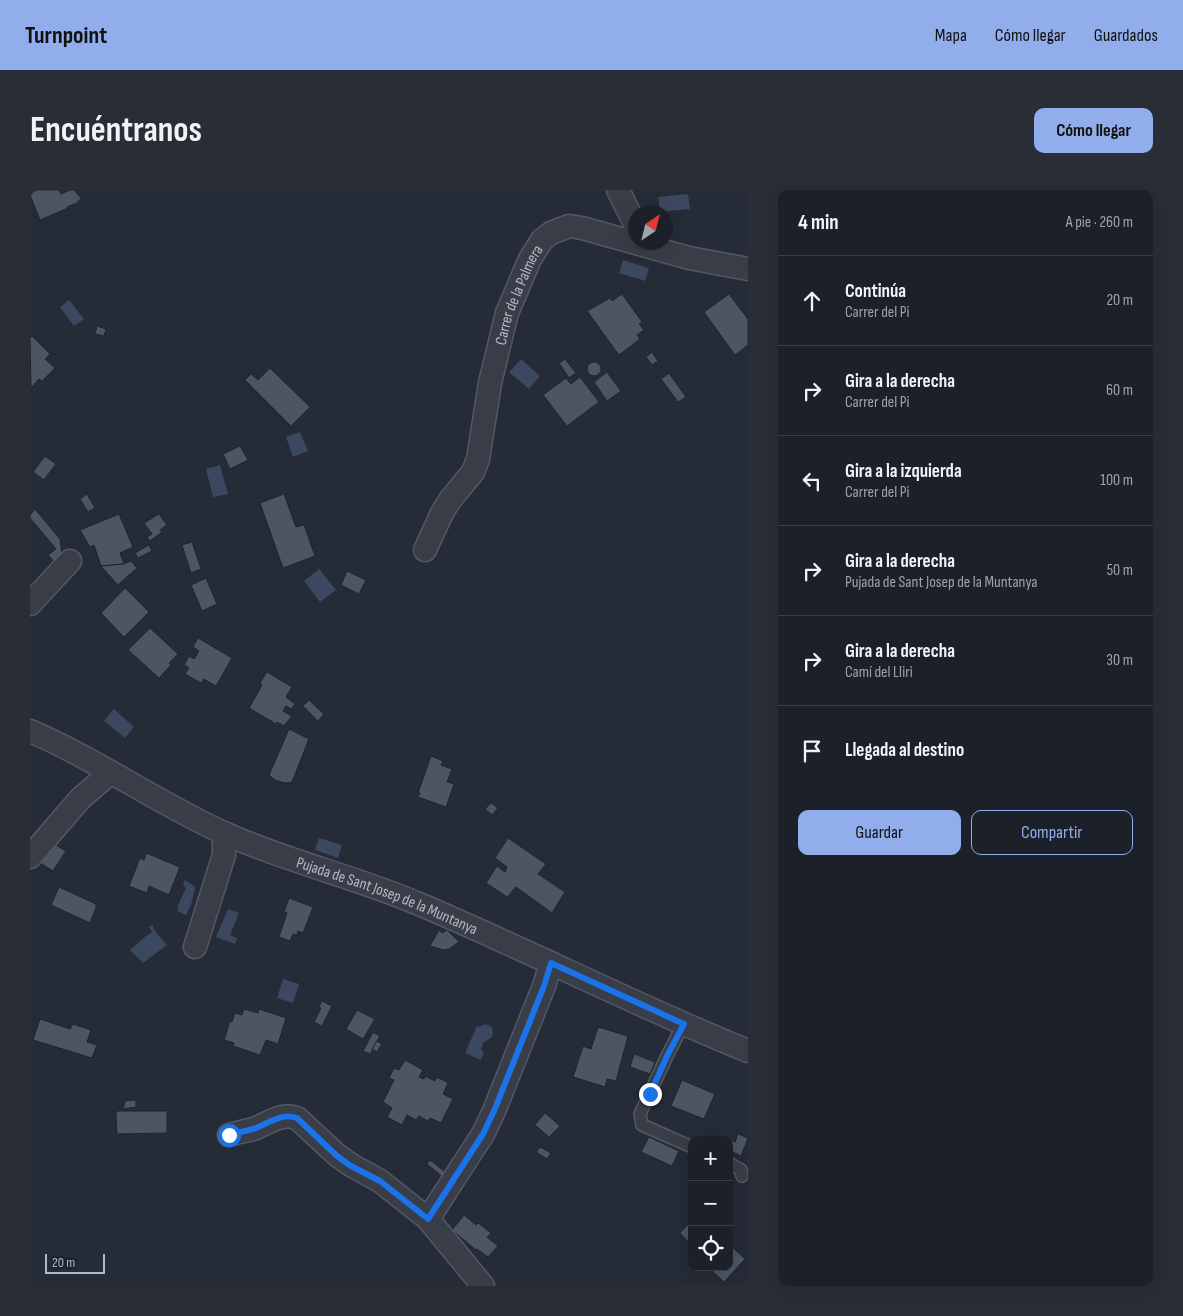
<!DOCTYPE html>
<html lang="es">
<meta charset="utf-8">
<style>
body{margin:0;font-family:"Sofia Sans Condensed",sans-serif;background:#292d35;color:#f1f3f6}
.controls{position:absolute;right:15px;bottom:15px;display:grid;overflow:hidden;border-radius:10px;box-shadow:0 5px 20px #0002}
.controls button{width:45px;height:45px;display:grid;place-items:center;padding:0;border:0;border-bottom:1px solid #3a3e46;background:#1c2029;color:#f1f3f6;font:25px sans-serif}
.compass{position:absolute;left:598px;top:15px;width:45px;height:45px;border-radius:50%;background:#1c2029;box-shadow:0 5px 20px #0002;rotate:35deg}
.scale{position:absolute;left:15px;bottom:12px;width:60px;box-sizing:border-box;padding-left:5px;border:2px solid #b3b8c4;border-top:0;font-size:14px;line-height:18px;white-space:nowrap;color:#b3b8c4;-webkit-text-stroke:4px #1d232d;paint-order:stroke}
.stop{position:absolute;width:15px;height:15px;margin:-11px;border:4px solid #1a73e8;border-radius:50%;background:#fff}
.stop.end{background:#1a73e8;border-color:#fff;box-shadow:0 1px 5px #0008}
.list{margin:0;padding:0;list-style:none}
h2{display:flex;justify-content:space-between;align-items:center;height:65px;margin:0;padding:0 20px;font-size:21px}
h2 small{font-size:16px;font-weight:400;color:#a0a3a8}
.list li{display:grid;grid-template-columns:32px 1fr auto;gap:15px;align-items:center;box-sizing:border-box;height:90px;padding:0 20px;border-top:1px solid #3a3e46}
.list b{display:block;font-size:19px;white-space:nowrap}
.list p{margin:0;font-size:16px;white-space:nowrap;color:#a0a3a8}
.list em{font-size:16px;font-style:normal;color:#a0a3a8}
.actions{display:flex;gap:10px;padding:15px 20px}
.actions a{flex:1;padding:11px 0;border:1px solid #91adeb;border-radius:10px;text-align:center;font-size:18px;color:#91adeb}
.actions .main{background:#91adeb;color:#111}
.icon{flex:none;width:28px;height:28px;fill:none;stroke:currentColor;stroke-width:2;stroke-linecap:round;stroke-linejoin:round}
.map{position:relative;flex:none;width:718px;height:1096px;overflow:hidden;border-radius:10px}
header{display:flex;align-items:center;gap:30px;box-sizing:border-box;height:70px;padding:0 25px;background:#91adeb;color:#111}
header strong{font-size:24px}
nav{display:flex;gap:28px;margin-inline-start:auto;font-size:18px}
.intro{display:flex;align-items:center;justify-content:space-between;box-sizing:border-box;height:120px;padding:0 30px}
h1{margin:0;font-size:35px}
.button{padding:12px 22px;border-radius:10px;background:#91adeb;color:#111;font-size:18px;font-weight:700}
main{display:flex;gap:30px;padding:0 30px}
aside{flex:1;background:#1c2029;border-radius:10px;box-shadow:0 5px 20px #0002}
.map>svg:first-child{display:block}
.water{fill:#3c485f}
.building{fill:#4d5563;stroke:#1f242f}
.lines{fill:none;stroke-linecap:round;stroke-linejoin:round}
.service-casing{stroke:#535863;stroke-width:14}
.minor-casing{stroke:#535863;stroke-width:25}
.service{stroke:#383d48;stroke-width:11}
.minor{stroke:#383d48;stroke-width:22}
.route{stroke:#1a73e8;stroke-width:6}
.labels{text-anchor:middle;stroke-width:4;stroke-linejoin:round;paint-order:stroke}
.street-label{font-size:16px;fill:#b3b8c4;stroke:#1d232d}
</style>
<header>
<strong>Turnpoint</strong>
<nav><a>Mapa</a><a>Cómo llegar</a><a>Guardados</a></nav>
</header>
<div class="intro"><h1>Encuéntranos</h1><a class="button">Cómo llegar</a></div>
<main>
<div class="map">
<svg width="718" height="1096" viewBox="0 0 718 1096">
<rect width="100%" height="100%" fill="#252b37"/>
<g class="water">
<path d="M658,4L660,19L630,22L628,7Z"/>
<path d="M593,70L619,78L615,91L589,83Z"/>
<path d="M39,110L54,129L44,136L30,117Z"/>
<path d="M491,169L510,186L499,199L479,182Z"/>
<path d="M270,242L278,261L263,267L256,247Z"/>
<path d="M190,275L198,304L183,307L176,279Z"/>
<path d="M289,379L306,400L290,412L274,391Z"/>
<path d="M84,519L104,537L95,548L74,531Z"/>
<path d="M289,648L312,655L308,668L285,660Z"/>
<path d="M155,690L163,695L165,698L161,715L156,725L147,721L148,715L156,698L153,694Z"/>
<path d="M198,719L209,723L200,745L207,748L205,754L186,747Z"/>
<path d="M123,735L124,740L137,755L113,773L100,760L116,746L122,742L119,737Z"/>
<path d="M253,789L269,794L263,813L247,808Z"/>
<path d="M455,834L462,837L463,843L462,847L453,853L451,859L454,863L451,870L435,863L447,836L449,837Z"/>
</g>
<g class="building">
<path d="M0,0H29L31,4L40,0H44L51,8L47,13L37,17L38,18L10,30L0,5Z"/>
<path d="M592,104L612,132L609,134L614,140L607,145L610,149L589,165L557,121L580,108L582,111Z"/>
<path d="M699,104L718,129V155L705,165L674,122Z"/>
<path d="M67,136L76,139L74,146L65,144Z"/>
<path d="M2,146L20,164L15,169L25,178L12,191L9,189L1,198L0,148Z"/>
<path d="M622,162L628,171L622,175L616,167Z"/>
<path d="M535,169L546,183L539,188L529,173Z"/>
<circle cx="564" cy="179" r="7"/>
<path d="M240,178L280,217L261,236L215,190L221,184L228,190Z"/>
<path d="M577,182L591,201L577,211L564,192Z"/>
<path d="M639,183L656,207L648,212L631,189Z"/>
<path d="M550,187L569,212L537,236L513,205L536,188L541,194Z"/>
<path d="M210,256L218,270L200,279L193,264Z"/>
<path d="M15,266L26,274L14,290L3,282Z"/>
<path d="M57,304L65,318L58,322L50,309Z"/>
<path d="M254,304L266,337L274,335L285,366L253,378L230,313Z"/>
<path d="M5,319L30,349L32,365L28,376L18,365L26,359L0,328V325Z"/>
<path d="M89,324L103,357L90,363L94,374L71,376L64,355L60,357L50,340Z"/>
<path d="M129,324L137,335L130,340L132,342L120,351L117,347L122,344L114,333Z"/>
<path d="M162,352L171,379L161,383L152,355Z"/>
<path d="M119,355L122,361L108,368L105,363Z"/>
<path d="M101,371L107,378L88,395L71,376L94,374Z"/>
<path d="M317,381L336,390L329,404L311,395Z"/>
<path d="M176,388L187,414L172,421L161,395Z"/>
<path d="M95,398L119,422L94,447L71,423Z"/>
<path d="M120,438L148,464L139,473L141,475L129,488L98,460Z"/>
<path d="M168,448L202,468L186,496L174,489L171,493L155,484L159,478L154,475L159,466L164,469L169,461L163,457Z"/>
<path d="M237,482L262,497L256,507L265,514L261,519L256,516L253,521L262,526L254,536L247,532L246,534L219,518L232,495L230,493Z"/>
<path d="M279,510L294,524L288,531L273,516Z"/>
<path d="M259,539L279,549L262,592L255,593L245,590L239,585Z"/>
<path d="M401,566L413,571L411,575L422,579L417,592L424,594L416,617L388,607L390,603H388Z"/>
<path d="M461,613L468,618L462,625L455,619Z"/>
<path d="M478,648L516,674L508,684L535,702L522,723L486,697L477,707L456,693L467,676L475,682L477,677L465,668Z"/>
<path d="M21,652L36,661L23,681L7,671Z"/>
<path d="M116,663L150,677L139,705L119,696L117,703L99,696L110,668L114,670Z"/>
<path d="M29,697L66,714V718L60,733L21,715Z"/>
<path d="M259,708L283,717L273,743L268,741L267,745L263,744L260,751L249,747L257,723L254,722Z"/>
<path d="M409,740L412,743L417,740L429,752L419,759L414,760L400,756Z"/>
<path d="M292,811L302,816L292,836L284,832L291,818L289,817Z"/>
<path d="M214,819L228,823L229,819L256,828L248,854L236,850L230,865L203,856L204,853L194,850L200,831L202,832L205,823L212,825Z"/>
<path d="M327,820L345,829L333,849L316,839Z"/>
<path d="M10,829L40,839L43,834L61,840L57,852L67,855L62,868L3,850Z"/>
<path d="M568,837L598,846L586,891L577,889L575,897L543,887L553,856L561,859Z"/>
<path d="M343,842L350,846L340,864L333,861Z"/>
<path d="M347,851L352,854L347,862L342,859Z"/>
<path d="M604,864L625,872L620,884L600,877Z"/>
<path d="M375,870L393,880L389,887L394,889L395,886L405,891L407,887L418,893L413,904L423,909L411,933L400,928L398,931L389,926L386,930L377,925L372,935L357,927L362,918L353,912L364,890L359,888L364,878L369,880Z"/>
<path d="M652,890L685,904L674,929L641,916Z"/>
<path d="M106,910V917L93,919L95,911Z"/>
<path d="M86,921H137V943L87,944Z"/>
<path d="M515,923L530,936L519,947L505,935Z"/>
<path d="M708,944L718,948L711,966L699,960V950H696L697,948L705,952Z"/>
<path d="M619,947L649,961L642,976L611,962Z"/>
<path d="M510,957L521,963L517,969L506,962Z"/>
<path d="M400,970L419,985L416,990L397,974Z"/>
<path d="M434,1025L446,1035L448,1033L461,1043L457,1047L468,1056L458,1067L447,1059L446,1060L422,1040Z"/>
<path d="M662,1030V1054L661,1055L650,1043Z"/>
<path d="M699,1054L715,1069L694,1092L678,1077H699Z"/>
</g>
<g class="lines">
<defs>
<g id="service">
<path d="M654,833L638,864L610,924L612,935L662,957"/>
<path d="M699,973L711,980L712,986"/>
</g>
<g id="minor">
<path d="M588,0L606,36"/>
<path id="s1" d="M395,360L412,323L420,310L443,282L448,269L460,193L477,123L500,69L512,50L521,43L539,36L552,38L659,68L718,79"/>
<path d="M0,414L40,371"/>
<path id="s2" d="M0,541C68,570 129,614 196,644C259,672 326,687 389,714C500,761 607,816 718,861"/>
<path d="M0,667L50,609L80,583"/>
<path d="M165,757L194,665V643"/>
<path d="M199,945C208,942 218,941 226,938C240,932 252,923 267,928L307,965L321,975L350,991L398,1029L453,1096"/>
<path d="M398,1029L453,944L464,921L514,796L521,773"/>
</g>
</defs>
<use href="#service" class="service-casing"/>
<use href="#minor" class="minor-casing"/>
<use href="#service" class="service"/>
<use href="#minor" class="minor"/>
</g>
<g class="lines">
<path class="route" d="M199,945C208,942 218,941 226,938C240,932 252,923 267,928L307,966L321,976L350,991L398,1029L453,944L464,921L514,796L521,773L654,834L638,864L620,904"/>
</g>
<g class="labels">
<g class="street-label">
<text dy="6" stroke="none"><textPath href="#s1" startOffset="276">Carrer de la Palmera</textPath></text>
<text dy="6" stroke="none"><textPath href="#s2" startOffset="394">Pujada de Sant Josep de la Muntanya</textPath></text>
</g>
</g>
</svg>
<div class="controls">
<button>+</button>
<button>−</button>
<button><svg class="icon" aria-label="locate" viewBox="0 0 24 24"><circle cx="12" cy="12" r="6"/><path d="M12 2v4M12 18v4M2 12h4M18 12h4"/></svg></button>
</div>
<svg class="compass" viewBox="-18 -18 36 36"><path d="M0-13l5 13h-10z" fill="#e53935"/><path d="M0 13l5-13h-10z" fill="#a0a3a8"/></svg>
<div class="scale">20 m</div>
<div class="stop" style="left:199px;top:945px"></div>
<div class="stop end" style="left:620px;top:904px"></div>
</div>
<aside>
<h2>4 min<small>A pie · 260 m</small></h2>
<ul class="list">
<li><svg class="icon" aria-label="ahead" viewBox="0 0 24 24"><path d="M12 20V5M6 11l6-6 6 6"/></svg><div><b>Continúa</b><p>Carrer del Pi</p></div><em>20 m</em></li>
<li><svg class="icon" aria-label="right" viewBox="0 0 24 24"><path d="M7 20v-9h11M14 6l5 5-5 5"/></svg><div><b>Gira a la derecha</b><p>Carrer del Pi</p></div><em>60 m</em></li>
<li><svg class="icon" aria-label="left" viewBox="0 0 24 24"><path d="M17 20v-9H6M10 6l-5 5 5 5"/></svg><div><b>Gira a la izquierda</b><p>Carrer del Pi</p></div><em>100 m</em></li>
<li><svg class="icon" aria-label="right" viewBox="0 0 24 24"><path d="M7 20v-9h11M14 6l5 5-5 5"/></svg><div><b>Gira a la derecha</b><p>Pujada de Sant Josep de la Muntanya</p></div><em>50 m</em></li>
<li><svg class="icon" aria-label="right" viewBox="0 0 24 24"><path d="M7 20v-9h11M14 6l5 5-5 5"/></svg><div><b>Gira a la derecha</b><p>Camí del Lliri</p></div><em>30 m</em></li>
<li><svg class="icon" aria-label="arrive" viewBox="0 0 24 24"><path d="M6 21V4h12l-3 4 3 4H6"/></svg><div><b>Llegada al destino</b></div></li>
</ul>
<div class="actions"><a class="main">Guardar</a><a>Compartir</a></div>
</aside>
</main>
